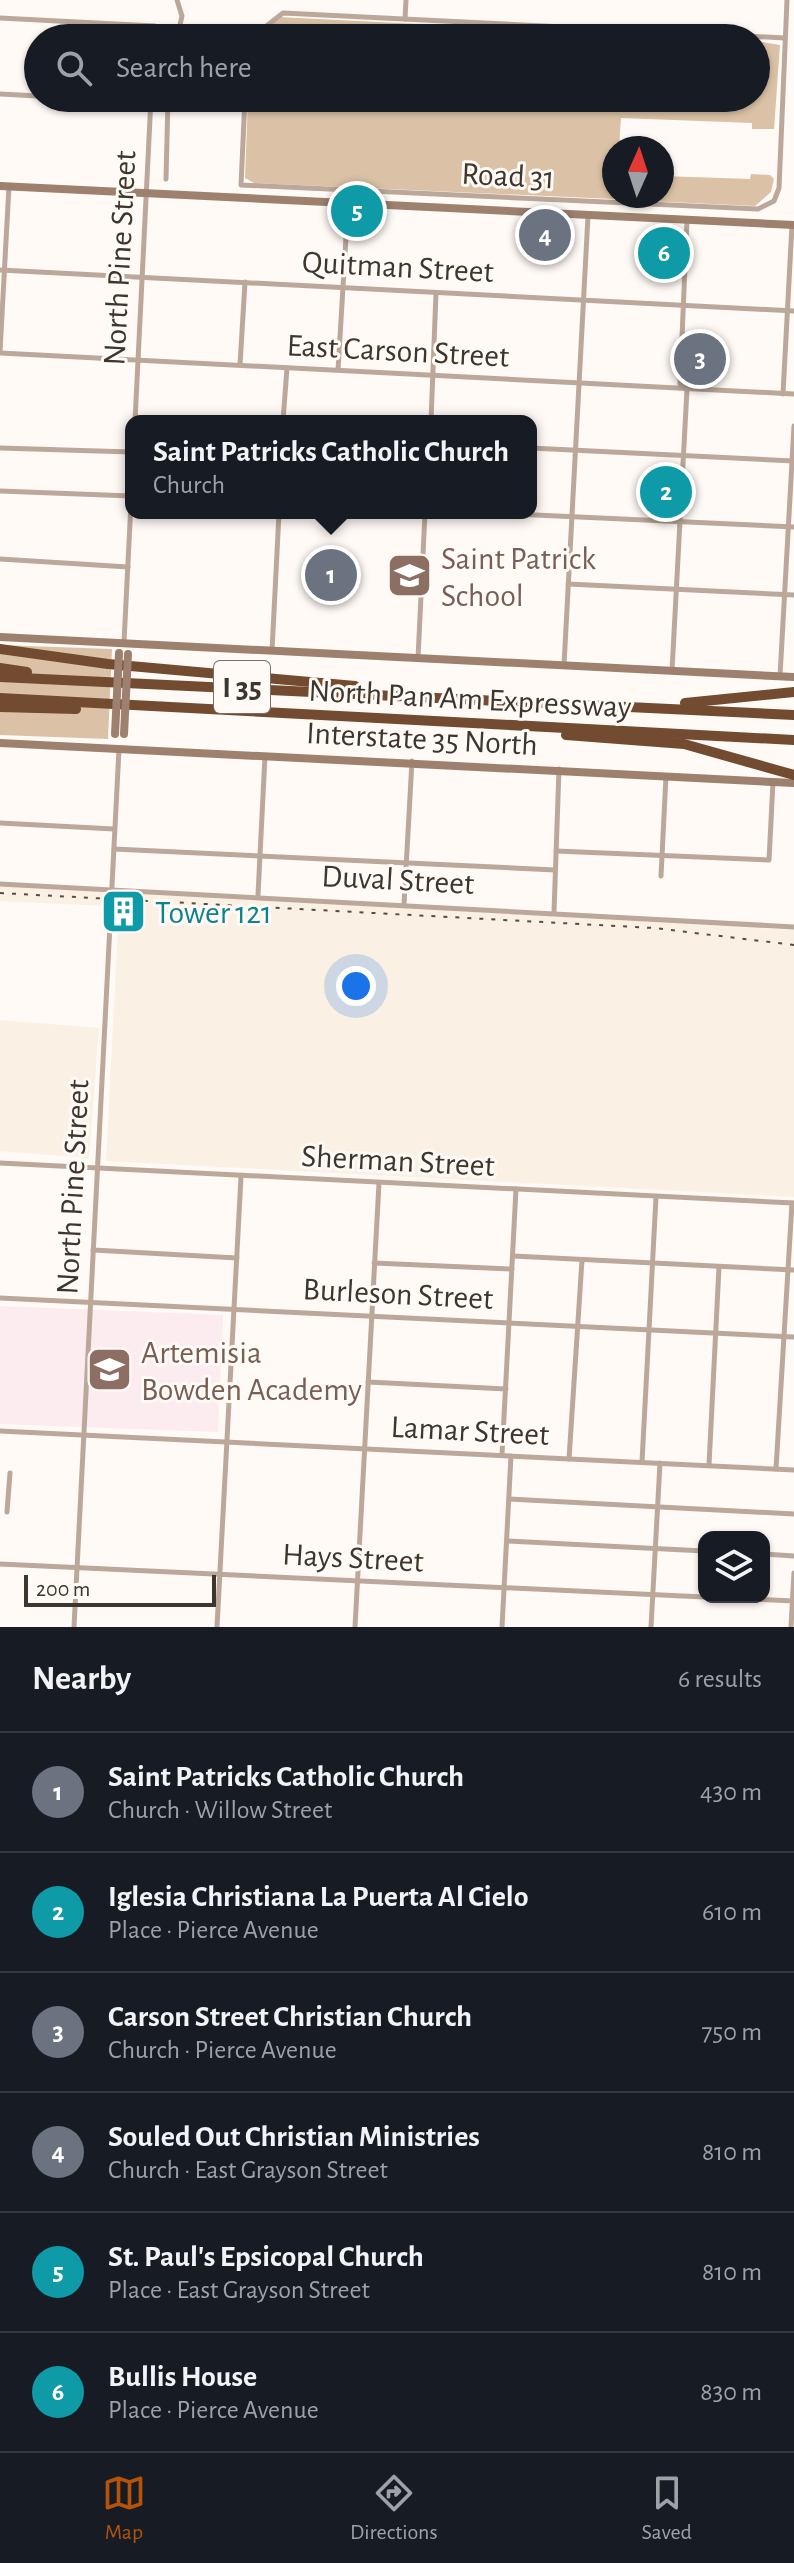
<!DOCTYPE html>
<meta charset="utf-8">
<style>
body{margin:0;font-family:"Alegreya Sans",sans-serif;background:#242831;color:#f1f3f6}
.controls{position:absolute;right:24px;bottom:24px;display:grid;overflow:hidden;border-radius:16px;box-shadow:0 2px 6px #0004}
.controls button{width:72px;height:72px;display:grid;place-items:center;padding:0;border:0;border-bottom:2px solid #363941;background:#171b24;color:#f1f3f6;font:40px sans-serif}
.compass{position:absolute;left:602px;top:136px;width:72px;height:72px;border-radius:50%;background:#171b24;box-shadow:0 2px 6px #0004;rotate:3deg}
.scale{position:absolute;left:24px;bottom:20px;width:192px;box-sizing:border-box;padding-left:8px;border:4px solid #3e352c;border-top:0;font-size:22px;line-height:28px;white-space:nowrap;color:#3e352c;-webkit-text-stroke:6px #fffaf5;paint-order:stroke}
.you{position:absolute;left:356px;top:986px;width:28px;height:28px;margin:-20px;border:6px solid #fff;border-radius:50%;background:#1a73e8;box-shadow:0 0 0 12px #1a73e833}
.badge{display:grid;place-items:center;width:52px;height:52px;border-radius:50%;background:#b45309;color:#fff;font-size:26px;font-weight:700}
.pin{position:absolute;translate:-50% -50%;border:4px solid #fff;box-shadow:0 2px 8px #0006}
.popup{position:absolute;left:125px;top:415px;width:412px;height:104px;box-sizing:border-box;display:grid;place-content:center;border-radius:16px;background:#171b24;filter:drop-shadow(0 2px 6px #0005);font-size:26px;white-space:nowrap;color:#9ea1a6}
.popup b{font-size:30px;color:#f1f3f6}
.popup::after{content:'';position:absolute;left:50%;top:100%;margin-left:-16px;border:16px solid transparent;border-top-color:#171b24}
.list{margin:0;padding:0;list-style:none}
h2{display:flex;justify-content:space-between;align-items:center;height:104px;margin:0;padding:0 32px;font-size:34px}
h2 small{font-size:26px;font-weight:400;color:#9ea1a6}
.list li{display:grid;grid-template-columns:52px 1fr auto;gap:24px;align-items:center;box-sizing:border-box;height:120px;padding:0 32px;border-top:2px solid #363941}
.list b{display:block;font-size:30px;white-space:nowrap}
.list p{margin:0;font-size:26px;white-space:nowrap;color:#9ea1a6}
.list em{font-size:26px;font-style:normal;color:#9ea1a6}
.icon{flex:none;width:44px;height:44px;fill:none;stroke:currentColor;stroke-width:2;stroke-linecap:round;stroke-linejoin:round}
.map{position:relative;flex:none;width:794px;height:1627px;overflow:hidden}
.search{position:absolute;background:#171b24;box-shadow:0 2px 6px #0004;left:24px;right:24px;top:24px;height:88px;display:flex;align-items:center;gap:20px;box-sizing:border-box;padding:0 28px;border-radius:44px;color:#9ea1a6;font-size:30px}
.sheet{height:824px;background:#171b24}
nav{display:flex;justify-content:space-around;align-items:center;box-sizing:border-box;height:112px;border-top:2px solid #363941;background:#171b24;font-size:22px;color:#9ea1a6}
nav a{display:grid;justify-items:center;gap:4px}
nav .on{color:#b45309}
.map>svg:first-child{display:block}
.built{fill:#fbf0e4}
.education{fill:#fcecf0}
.green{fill:#dbc2a6}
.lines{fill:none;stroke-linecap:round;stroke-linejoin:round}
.street{stroke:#bca89b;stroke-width:5}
.secondary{stroke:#9d806d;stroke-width:8}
.highway{stroke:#724b31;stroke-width:10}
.rail{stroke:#554d44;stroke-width:2;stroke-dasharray:4 8;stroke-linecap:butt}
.secondary-bridge{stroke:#9d806d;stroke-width:8}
.labels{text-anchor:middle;stroke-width:6;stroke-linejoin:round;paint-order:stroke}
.shield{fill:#fffaf5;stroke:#787068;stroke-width:2}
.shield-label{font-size:30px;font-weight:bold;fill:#3e352c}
.street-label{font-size:32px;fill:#3e352c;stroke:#fffaf5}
.education-label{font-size:32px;fill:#785e54;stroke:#fffaf5;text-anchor:start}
.culture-label{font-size:32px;fill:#0d838f;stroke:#fffaf5;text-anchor:start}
</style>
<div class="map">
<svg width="794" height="1627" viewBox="0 0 794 1627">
<rect width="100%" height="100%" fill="#fffaf5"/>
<g class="built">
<path d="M0,885L104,891L103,906L0,901Z"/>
<path d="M120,891L794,930V1197L106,1161Z"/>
<path d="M0,1020L99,1028L89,1158L0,1151Z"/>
</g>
<path class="education" d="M0,1306L223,1315L218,1432L0,1424Z"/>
<g class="green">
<path d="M279,17L694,38H255Z"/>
<path d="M756,41L780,45L774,129H752V123L621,118L619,148H614L617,196L614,199L254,183L245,178L248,98H756Z"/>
<path d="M751,174L770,175L774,179L771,192L755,206L626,200L623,196H662V176L750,179Z"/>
<path d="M0,645L112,649L108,739L0,735Z"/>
</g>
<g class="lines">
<g class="street">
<path d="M0,18L155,26V38"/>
<path d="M405,19L406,0"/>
<path d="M177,38L182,16L177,0"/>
<path d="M251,38L283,13L785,38"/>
<path d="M0,94L38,96"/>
<path d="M70,98L151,103"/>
<path d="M245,98L241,185L758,209L774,201L779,188L787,0"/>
<path d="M166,179L168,98"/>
<path d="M0,270L794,311"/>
<path d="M0,352L9,186"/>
<path d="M0,353L794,394"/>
<path d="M240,365L245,282"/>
<path d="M338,370L348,204"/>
<path d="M783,394L792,225"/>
<path d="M135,421L151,98"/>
<path d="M283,421L287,368"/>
<path d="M431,421L436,293"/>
<path d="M0,448L131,452"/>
<path d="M531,448L794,461"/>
<path d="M0,491L131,496"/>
<path d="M494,513L794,527"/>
<path d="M0,559L128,567"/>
<path d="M568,584L794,595"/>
<path d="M124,642L131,503"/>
<path d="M272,651L279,513"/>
<path d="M418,658L425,513"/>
<path d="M564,665L588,216"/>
<path d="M672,671L687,389L680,384L687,220"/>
<path d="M780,676L794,426"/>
<path d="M0,823L114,829"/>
<path d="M114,849L555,870"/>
<path d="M556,851L769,860L773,782"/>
<path d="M661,876L666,776"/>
<path d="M0,884L794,927"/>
<path d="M258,895L265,756"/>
<path d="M404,904L412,761"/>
<path d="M554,912L559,769"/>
<path d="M0,1163L794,1203"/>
<path d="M93,1250L237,1258"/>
<path d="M513,1256L794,1270"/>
<path d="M374,1263L512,1269"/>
<path d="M0,1298L794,1337"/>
<path d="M368,1382L506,1389"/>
<path d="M0,1431L794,1470"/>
<path d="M502,1455L516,1189"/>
<path d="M569,1459L582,1260"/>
<path d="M642,1462L656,1197"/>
<path d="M709,1465L719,1267"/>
<path d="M776,1469L792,1203"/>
<path d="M509,1499L794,1514"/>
<path d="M7,1512L10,1473"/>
<path d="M507,1541L704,1551"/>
<path d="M764,1554L794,1556"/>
<path d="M0,1564L704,1597"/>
<path d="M712,1597L794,1601"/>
<path d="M74,1627L119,749"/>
<path d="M217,1627L241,1177"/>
<path d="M355,1627L379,1183"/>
<path d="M502,1627L511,1456"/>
<path d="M651,1627L660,1463"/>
<path d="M791,1627L794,1573"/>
</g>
<g class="secondary">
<path d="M0,186L794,225"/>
<path d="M0,637L794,677"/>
<path d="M0,743L794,783"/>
</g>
<g class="highway">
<path d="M0,649L108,664L355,686"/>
<path d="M0,668L27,672"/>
<path d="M0,677L794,715"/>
<path d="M0,698L794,740"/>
<path d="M685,703L794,692"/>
<path d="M0,707L76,709"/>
<path d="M566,735L684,744L794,775"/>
</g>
<path class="rail" d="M0,893L654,928L794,945"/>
<g class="secondary-bridge">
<path d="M115,734L119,653"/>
<path d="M124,734L128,654"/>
</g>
</g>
<defs>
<symbol id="school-square" viewBox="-11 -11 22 22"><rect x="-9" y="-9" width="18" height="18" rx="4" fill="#8d6e63" stroke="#fffaf5"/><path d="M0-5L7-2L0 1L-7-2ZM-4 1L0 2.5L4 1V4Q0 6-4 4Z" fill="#fff"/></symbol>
<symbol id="building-square" viewBox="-11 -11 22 22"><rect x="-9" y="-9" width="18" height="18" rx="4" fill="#0f9aa8" stroke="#fffaf5"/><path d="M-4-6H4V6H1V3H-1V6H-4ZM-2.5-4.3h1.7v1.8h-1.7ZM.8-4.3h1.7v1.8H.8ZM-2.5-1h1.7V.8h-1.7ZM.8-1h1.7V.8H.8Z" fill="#fff"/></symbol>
</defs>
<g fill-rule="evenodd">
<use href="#school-square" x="384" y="550" width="51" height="51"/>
<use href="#building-square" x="98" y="886" width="51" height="51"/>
<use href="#school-square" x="84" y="1344" width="51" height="51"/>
</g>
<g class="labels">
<rect class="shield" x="214" y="661" width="56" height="52" rx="6"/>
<g class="shield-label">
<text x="242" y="697">I 35</text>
</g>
<g class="street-label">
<text transform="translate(508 175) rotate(3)" y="11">Road 31</text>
<text transform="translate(119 258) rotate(-87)" y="11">North Pine Street</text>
<text transform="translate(398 266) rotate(3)" y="11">Quitman Street</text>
<text transform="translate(398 350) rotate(3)" y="11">East Carson Street</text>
<text transform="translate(470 698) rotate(3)" y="11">North Pan Am Expressway</text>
<text transform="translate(422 738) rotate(3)" y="11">Interstate 35 North</text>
<text transform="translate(398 879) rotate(3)" y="11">Duval Street</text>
<text transform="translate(398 1160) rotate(3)" y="11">Sherman Street</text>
<text transform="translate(72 1187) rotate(-87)" y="11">North Pine Street</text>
<text transform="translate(398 1293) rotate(3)" y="11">Burleson Street</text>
<text transform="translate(470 1430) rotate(3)" y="11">Lamar Street</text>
<text transform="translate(353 1557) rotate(3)" y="11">Hays Street</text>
</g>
<g class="education-label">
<text x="441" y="569">Saint Patrick<tspan x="441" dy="37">School</tspan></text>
<text x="141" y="1363">Artemisia<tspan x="141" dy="37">Bowden Academy</tspan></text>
</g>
<g class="culture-label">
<text x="155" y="923">Tower 121</text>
</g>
</g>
</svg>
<div class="controls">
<button><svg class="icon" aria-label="layers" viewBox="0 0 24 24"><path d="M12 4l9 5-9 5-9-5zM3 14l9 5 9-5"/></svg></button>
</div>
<svg class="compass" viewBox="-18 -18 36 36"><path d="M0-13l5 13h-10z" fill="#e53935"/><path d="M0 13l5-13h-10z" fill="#9ea1a6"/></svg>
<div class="scale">200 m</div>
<div class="you"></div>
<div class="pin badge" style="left:331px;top:575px;background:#6b7280">1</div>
<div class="popup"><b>Saint Patricks Catholic Church</b>Church</div>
<div class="pin badge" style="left:666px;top:492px;background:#0f9aa8">2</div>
<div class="pin badge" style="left:700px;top:359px;background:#6b7280">3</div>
<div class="pin badge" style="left:545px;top:235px;background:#6b7280">4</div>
<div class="pin badge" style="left:357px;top:211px;background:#0f9aa8">5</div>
<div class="pin badge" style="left:664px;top:253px;background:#0f9aa8">6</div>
<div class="search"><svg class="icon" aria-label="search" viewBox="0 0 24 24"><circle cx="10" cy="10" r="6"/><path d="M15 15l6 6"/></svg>Search here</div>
</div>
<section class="sheet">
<h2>Nearby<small>6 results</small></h2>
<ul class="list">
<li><span class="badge" style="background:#6b7280">1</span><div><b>Saint Patricks Catholic Church</b><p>Church · Willow Street</p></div><em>430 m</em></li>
<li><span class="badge" style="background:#0f9aa8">2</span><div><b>Iglesia Christiana La Puerta Al Cielo</b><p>Place · Pierce Avenue</p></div><em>610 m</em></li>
<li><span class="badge" style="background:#6b7280">3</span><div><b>Carson Street Christian Church</b><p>Church · Pierce Avenue</p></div><em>750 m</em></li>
<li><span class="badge" style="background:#6b7280">4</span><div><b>Souled Out Christian Ministries</b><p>Church · East Grayson Street</p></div><em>810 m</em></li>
<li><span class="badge" style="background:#0f9aa8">5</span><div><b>St. Paul's Epsicopal Church</b><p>Place · East Grayson Street</p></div><em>810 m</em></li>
<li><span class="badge" style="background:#0f9aa8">6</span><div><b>Bullis House</b><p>Place · Pierce Avenue</p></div><em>830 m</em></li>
</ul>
</section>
<nav>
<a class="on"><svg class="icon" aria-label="map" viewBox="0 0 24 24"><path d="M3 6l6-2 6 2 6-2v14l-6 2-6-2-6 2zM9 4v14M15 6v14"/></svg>Map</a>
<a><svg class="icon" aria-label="directions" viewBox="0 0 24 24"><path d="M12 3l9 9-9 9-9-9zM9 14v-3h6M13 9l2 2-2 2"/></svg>Directions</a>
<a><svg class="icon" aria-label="saved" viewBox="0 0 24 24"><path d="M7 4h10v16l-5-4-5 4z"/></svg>Saved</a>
</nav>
